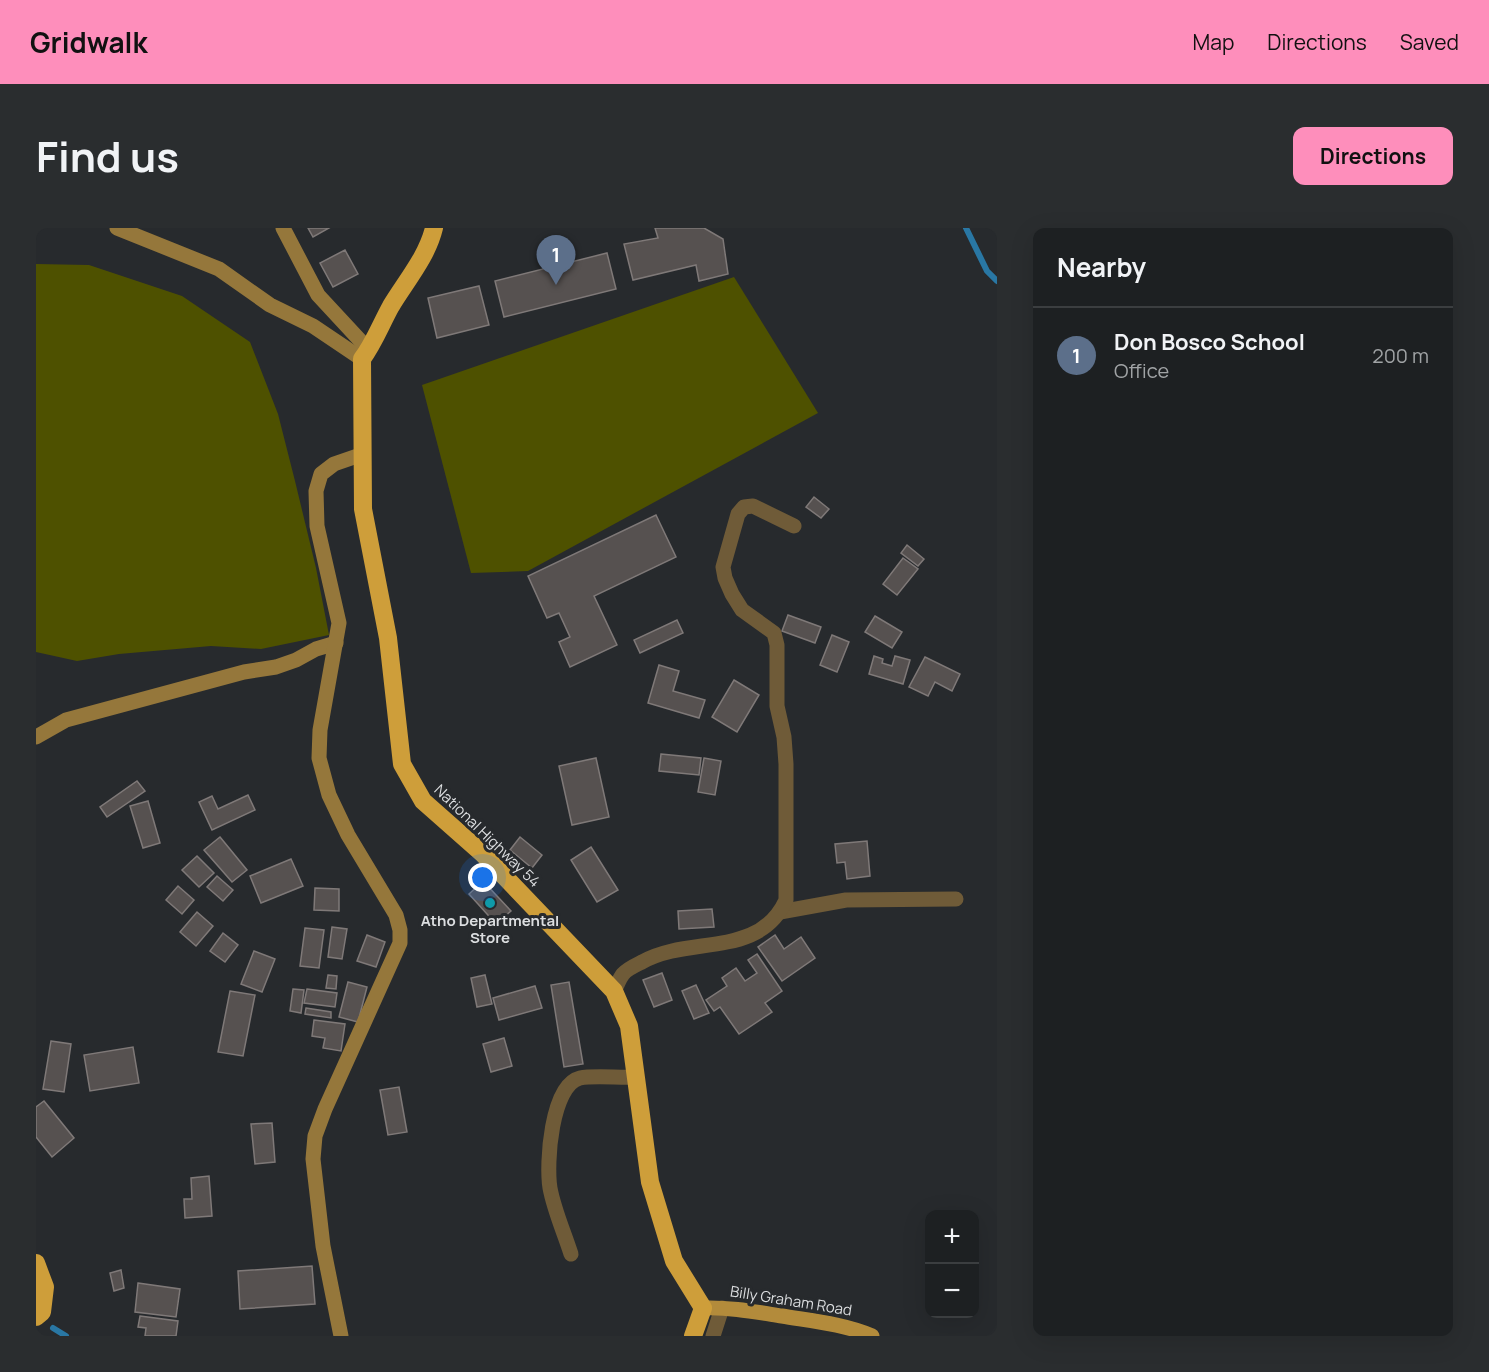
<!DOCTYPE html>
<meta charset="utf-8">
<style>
body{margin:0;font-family:Manrope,sans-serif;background:#2a2d2f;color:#f1f3f6}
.controls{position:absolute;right:18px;bottom:18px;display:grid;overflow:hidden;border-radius:12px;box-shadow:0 6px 24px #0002}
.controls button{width:54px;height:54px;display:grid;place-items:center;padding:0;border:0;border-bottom:2px solid #3b3e40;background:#1d2022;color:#f1f3f6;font:30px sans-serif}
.you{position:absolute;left:447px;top:650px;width:21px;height:21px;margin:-15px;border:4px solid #fff;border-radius:50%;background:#1a73e8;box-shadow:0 0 0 9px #1a73e833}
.badge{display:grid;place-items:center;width:39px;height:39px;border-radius:50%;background:#fe8ebb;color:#fff;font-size:20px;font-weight:700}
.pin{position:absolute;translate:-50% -50px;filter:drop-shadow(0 2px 3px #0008)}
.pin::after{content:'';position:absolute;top:32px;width:21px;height:18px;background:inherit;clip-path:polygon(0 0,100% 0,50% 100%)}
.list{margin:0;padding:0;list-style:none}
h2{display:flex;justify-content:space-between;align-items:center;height:78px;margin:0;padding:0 24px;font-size:26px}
h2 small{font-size:20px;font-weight:400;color:#a0a3a5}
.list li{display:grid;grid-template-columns:39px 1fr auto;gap:18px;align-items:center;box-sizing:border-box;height:96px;padding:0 24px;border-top:2px solid #3b3e40}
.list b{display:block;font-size:22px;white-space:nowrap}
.list p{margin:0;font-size:20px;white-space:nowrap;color:#a0a3a5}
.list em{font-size:20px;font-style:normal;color:#a0a3a5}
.map{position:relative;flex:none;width:961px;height:1108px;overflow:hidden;border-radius:12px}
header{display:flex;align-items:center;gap:36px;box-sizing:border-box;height:84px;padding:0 30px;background:#fe8ebb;color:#111}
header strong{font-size:28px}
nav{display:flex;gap:33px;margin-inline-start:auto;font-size:21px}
.intro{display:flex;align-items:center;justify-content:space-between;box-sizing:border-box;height:144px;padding:0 36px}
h1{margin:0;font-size:42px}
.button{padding:15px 27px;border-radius:12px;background:#fe8ebb;color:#111;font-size:21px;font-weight:700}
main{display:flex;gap:36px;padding:0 36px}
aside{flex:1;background:#1d2022;border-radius:12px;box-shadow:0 6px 24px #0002}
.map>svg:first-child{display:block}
.green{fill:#4e5100}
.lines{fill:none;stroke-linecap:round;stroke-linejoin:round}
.stream{stroke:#2977a4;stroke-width:6}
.building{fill:#565150;stroke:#7f7978;stroke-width:1.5}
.street{stroke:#6f5b38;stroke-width:15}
.secondary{stroke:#95773b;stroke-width:15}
.primary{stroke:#b38b3b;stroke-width:15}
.highway{stroke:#ce9e3a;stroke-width:18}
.culture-dot{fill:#0f9aa8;stroke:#272a2d;stroke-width:2}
.labels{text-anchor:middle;stroke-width:6;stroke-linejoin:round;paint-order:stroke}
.street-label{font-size:15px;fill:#dcdee0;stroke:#272a2d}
.poi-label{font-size:15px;font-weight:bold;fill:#dcdee0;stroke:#272a2d}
</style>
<header>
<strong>Gridwalk</strong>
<nav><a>Map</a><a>Directions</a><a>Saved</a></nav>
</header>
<div class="intro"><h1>Find us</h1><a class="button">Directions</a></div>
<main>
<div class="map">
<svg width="961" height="1108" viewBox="0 0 961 1108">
<rect width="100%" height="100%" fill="#272a2d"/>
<g class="green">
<path d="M0,36L53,37L146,68L214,114L242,186L259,253L280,340L293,407L225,421L175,418L83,426L41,433L0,424Z"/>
<path d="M698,49L782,185L492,343L435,345L386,157Z"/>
</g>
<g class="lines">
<g class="stream">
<path d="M930,0L951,43L961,53"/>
<path d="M17,1100L30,1108"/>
</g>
</g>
<g class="building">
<path d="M272,0H293L277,9Z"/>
<path d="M619,0H668L687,11L692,46L663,53L660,37L597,52L588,16L622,10Z"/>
<path d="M309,22L322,46L297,59L284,35Z"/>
<path d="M571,25L580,61L468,89L459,53Z"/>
<path d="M443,58L453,97L401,110L392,70Z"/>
<path d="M778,269L793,281L785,290L770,279Z"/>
<path d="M620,287L640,329L558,368L581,417L534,439L523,414L534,409L523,385L511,390L492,348Z"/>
<path d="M871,317L888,331L882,338L865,325Z"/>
<path d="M867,330L882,341L861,367L847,356Z"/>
<path d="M752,387L785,399L779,415L746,403Z"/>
<path d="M839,388L866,404L856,420L829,404Z"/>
<path d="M641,392L647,405L604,425L598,412Z"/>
<path d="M796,407L813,414L801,444L784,437Z"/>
<path d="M838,428L847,431L846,435L856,438L859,428L874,432L867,456L833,446Z"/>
<path d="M889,429L924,446L916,463L899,454L892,468L873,459Z"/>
<path d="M623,437L643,443L637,463L669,472L663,490L612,475Z"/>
<path d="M698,452L723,467L701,504L676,489Z"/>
<path d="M625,526L665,530L663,547L623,543Z"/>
<path d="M560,530L573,589L536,597L523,538Z"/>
<path d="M668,530L685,533L679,567L662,564Z"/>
<path d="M101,553L109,563L71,589L64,579Z"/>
<path d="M212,567L219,582L176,602L163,574L176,568L182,581Z"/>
<path d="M112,573L124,615L107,620L94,578Z"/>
<path d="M184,609L211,642L196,654L168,622Z"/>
<path d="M484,609L506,627L496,640L474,622Z"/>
<path d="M831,613L834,648L811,651L809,634L801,635L799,616Z"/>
<path d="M555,619L582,662L561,674L535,632Z"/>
<path d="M161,628L178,645L163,659L146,642Z"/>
<path d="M255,631L267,658L225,675L214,648Z"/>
<path d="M181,648L197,662L187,673L171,659Z"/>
<path d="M447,653L475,683L460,696L433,666Z"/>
<path d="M142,658L158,672L146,686L130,672Z"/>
<path d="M279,660L303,661V683L278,682Z"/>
<path d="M676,681L678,699L643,701L642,683Z"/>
<path d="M161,684L177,698L160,718L144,704Z"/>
<path d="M296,699L311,701L306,731L292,729Z"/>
<path d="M269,700L288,702L283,740L264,738Z"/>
<path d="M187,705L202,717L189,734L174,723Z"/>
<path d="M331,707L349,714L340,739L321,733Z"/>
<path d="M739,707L748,721L765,709L779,730L746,753L722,719Z"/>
<path d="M218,723L239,731L226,764L205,756Z"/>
<path d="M721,726L746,763L729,775L736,784L703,806L684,779L678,783L670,772L691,758L686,750L700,740L709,753L721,745L712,732Z"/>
<path d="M626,745L636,772L618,779L607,752Z"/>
<path d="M292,747L301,748L300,761L290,760Z"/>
<path d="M449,747L456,776L441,779L435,750Z"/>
<path d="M312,754L331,759L322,794L303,789Z"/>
<path d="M533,754L547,836L528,839L515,757Z"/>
<path d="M660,757L673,785L658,791L646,763Z"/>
<path d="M499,758L506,780L463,792L457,770Z"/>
<path d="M257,761L268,762L265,785L254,783Z"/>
<path d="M271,761L301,765L299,779L268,775Z"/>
<path d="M194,763L219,767L207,828L182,824Z"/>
<path d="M270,780L295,784V790L269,786Z"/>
<path d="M278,792L309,796L305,823L287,820L289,810L276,808Z"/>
<path d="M468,810L476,838L455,844L447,816Z"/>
<path d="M15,813L35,816L28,864L7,861Z"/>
<path d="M97,819L103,855L54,863L48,827Z"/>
<path d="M363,859L371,904L352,907L344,862Z"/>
<path d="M8,873L38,910L16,929L0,909V879Z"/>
<path d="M236,895L239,934L219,936L215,896Z"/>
<path d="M173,948L176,988L149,990L148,971H156L155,950Z"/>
<path d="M276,1038L279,1076L204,1081L202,1043Z"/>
<path d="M85,1042L88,1060L78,1063L74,1045Z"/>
<path d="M102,1055L144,1061L140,1089L99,1084Z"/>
<path d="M104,1088L142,1093L140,1108H109L110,1100L102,1099Z"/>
</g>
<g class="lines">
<g class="street">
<path d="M744,684L810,672L920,671"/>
<path d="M578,763C581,758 583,751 587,746C591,741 600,737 606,734C654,707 723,731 750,672V536L748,509L741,478V417L738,405L706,382L696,366L689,350L687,339L702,286L708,279L717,278L758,298"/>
<path d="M535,1026C528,1004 518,982 514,960C510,936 515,857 544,850C557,847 585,850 599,849"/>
<path d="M677,1108L686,1080"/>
</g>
<g class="secondary">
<path d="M81,0L183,41L234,77L277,98L326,131"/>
<path d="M247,0L282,67L333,122"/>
<path d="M0,509L30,492L208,444L240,439L260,432L280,421L300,415"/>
<path d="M305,1108L287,1018L277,931L279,908L289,881L364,715V702L360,687L312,607L293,567L283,530L284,502L303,395L281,298L280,263L285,246L298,236L327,226"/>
</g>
<path class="primary" d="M667,1080C694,1079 720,1084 746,1088C776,1093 808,1096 836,1108"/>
<g class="highway">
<path d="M398,0C391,29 370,53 355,78C345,96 338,115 326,131L327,281L352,410L366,536L387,573L447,626L578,763L593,798L614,954L638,1033L667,1080L657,1108"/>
<path d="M0,1035L9,1059L6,1084L0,1089"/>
</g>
</g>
<circle class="culture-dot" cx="454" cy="675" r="6"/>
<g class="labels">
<g class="street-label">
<text transform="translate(451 608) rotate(44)" y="5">National Highway 54</text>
<text transform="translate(755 1073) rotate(9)" y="5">Billy Graham Road</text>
</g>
<g class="poi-label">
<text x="454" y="698">Atho Departmental<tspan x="454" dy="17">Store</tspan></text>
</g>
</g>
</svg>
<div class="controls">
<button>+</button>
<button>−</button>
</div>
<div class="you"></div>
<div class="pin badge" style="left:520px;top:57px;background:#5c6f8a">1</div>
</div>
<aside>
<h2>Nearby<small></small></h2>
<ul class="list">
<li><span class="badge" style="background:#5c6f8a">1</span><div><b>Don Bosco School</b><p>Office</p></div><em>200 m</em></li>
</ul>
</aside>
</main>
